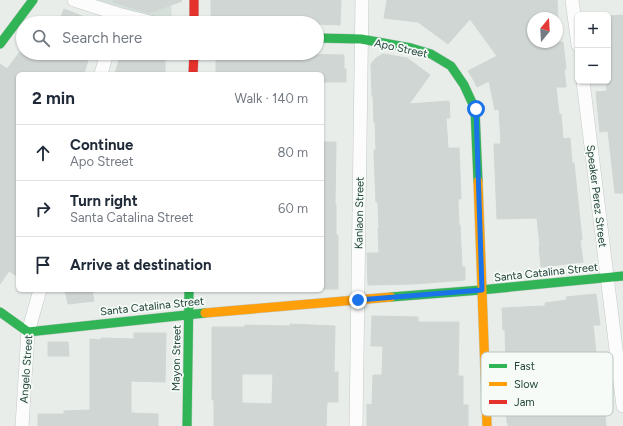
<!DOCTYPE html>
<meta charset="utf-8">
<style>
body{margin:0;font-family:Figtree,sans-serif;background:#f2f2f3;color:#1f2937}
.controls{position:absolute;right:12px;top:12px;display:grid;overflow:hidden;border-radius:6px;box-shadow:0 1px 3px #0004}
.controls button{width:36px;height:36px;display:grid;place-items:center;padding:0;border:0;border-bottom:1px solid #e0e1e3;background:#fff;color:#1f2937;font:20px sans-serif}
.compass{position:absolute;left:527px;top:12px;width:36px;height:36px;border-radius:50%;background:#fff;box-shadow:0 1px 3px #0004;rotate:18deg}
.stop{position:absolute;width:12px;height:12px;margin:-9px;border:3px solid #1a73e8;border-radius:50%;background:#fff}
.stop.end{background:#1a73e8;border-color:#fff;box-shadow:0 1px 4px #0008}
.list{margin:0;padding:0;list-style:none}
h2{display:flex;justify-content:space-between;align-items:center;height:52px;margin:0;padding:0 16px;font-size:17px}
h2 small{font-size:13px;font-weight:400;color:#747a83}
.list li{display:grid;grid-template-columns:26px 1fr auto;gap:12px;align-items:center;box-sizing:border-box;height:56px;padding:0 16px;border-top:1px solid #e0e1e3}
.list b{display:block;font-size:15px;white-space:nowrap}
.list p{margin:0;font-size:13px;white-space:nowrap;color:#747a83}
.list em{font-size:13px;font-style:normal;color:#747a83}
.icon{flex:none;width:22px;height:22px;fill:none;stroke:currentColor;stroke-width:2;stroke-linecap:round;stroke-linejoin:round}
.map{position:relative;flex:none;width:623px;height:426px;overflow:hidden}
.search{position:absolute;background:#fff;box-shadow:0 1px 3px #0004;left:16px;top:16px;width:308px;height:44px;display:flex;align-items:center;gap:10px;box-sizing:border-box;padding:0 14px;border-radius:22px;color:#747a83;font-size:15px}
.panel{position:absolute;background:#fff;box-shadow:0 1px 3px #0004;left:16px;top:72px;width:308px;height:220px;border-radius:6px}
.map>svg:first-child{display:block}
.built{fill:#d5e0da}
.building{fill:#d0d6d3;stroke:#d0d6d3;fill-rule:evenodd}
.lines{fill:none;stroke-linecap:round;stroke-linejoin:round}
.street-casing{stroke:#c4cac7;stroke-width:14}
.fast-casing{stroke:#c3cbc7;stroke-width:10}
.slow-casing{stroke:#c3cbc7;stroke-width:10}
.jam-casing{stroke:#c3cbc7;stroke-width:10}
.street{stroke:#fcfcfc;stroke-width:13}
.fast{stroke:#30b455;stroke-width:9}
.slow{stroke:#ff9f0a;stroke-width:9}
.jam{stroke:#e5322d;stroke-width:9}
.route{stroke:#1a73e8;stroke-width:5}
.labels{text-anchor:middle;stroke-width:3.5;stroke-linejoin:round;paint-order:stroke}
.street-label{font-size:11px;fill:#214438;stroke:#f6fbf8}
.key{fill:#f6fbf8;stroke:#b6c4be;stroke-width:1}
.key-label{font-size:11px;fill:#214438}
</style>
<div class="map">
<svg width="623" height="426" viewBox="0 0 623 426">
<rect width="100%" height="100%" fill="#e8edea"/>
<path class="built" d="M97,0H171L172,23H171Z"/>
<g class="building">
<path d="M114,0H181L182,1L149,13L113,2Z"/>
<path d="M211,0H341L340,25L317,24V23H211Z"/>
<path d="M387,0H557L558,18H533V42H563L566,69H564L566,87H556L559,114H561L563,139L570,138L572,163H574L582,240H580L583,262L541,267L539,246H540L537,218L497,219L494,144H501L499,109L495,110L489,81L477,87L473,79L468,71L497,56L470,19L448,44L418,22L384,18Z"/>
<path d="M64,9L97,22V23H59Z"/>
<path d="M623,15V193H615L608,131L600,132L596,92L607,91L606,81H608V16Z"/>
<path d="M19,53H90L84,74H18V277L9,271L0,284V64L7,69Z"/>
<path d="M121,53H165V74H115Z"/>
<path d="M216,53L344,55V69H346V82H322V74H216Z"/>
<path d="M383,54L407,58L430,75L409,104L449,101L450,118H446L448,148H459L461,199H458L459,225H460L462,267H465V280L414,284L368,285L367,253H379L378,228H379L378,202H376L375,178L374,150H376L375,122H374L373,96H372L371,64L376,58Z"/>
<path d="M322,142H336L335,205H336V235H338V289H322Z"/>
<path d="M65,290H92L94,301L68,304Z"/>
<path d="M596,294L600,325H593L596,353H593L597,387H602L606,426H508V423H507L506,395H507L506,364L505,329L503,330L502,308L545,306V303L567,300L566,297Z"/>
<path d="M372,316L418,317V322H459L458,376H463V405H468V426H367V404L372,405L373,375H382L383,346H371Z"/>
<path d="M290,324L335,326L334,372H338V402H327L326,426H214V400H212V327H245V325L290,326ZM242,374H273L272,404L242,403Z"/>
<path d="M134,333H166L165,382L131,381V413L158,414V426H38V414H64V411L90,410V339L101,340V338L134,339Z"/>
<path d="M48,342H68L69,356H48Z"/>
</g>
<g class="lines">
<defs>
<g id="street">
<path d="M74,0L118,14L154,23"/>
<path d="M572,0L578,45"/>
<path d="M101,74L107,53"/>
<path d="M583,81L623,406"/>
<path d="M22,426L28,332L40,290"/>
<path d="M356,426L362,0"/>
</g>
<g id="fast">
<path d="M317,38L361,39L411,48L431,54L451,66L464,85L475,109L478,181"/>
<path d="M0,44L33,0"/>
<path d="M391,297L481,290L623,276"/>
<path d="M0,312L28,332L205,313"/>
<path d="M187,426L189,290"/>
</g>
<g id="slow">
<path d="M478,181L487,426"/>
<path d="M205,313L391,297"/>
</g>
<g id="jam">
<path d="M194,0V23"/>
<path d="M193,74L194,53"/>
</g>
</defs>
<use href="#street" class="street-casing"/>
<use href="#fast" class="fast-casing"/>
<use href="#slow" class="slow-casing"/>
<use href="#jam" class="jam-casing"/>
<use href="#street" class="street"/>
<use href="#fast" class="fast"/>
<use href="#slow" class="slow"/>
<use href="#jam" class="jam"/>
</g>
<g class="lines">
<path class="route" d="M358,300L482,290L476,109"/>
</g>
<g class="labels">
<g class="street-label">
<text transform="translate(401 48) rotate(12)" y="4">Apo Street</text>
<text transform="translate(597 196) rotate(83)" y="4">Speaker Perez Street</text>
<text transform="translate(359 213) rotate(-89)" y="4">Kanlaon Street</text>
<text transform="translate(546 272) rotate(-6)" y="4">Santa Catalina Street</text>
<text transform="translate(152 306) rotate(-6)" y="4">Santa Catalina Street</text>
<text transform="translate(176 358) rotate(-89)" y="4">Mayon Street</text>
<text transform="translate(26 369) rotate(-86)" y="4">Angelo Street</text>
</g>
</g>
<rect x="481" y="352" width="132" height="64" rx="6" class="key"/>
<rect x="489" y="364" width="18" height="4" fill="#30b455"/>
<rect x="489" y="382" width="18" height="4" fill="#ff9f0a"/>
<rect x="489" y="400" width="18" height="4" fill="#e5322d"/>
<g class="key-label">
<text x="514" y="370">Fast</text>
<text x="514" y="388">Slow</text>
<text x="514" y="406">Jam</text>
</g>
</svg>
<div class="controls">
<button>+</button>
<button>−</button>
</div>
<svg class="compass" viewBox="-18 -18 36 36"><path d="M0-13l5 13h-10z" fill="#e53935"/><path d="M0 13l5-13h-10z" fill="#747a83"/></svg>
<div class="stop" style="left:476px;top:109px"></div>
<div class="stop end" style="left:358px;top:300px"></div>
<div class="search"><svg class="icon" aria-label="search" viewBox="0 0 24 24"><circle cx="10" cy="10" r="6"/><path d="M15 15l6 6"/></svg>Search here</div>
<section class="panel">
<h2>2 min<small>Walk · 140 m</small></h2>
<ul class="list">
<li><svg class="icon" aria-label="ahead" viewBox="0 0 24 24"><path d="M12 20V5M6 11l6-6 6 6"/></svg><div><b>Continue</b><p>Apo Street</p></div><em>80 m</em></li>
<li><svg class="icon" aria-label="right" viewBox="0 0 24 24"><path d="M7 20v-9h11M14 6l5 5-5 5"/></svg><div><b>Turn right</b><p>Santa Catalina Street</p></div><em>60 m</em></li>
<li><svg class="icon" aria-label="arrive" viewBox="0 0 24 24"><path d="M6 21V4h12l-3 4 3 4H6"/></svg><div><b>Arrive at destination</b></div></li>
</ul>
</section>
</div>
